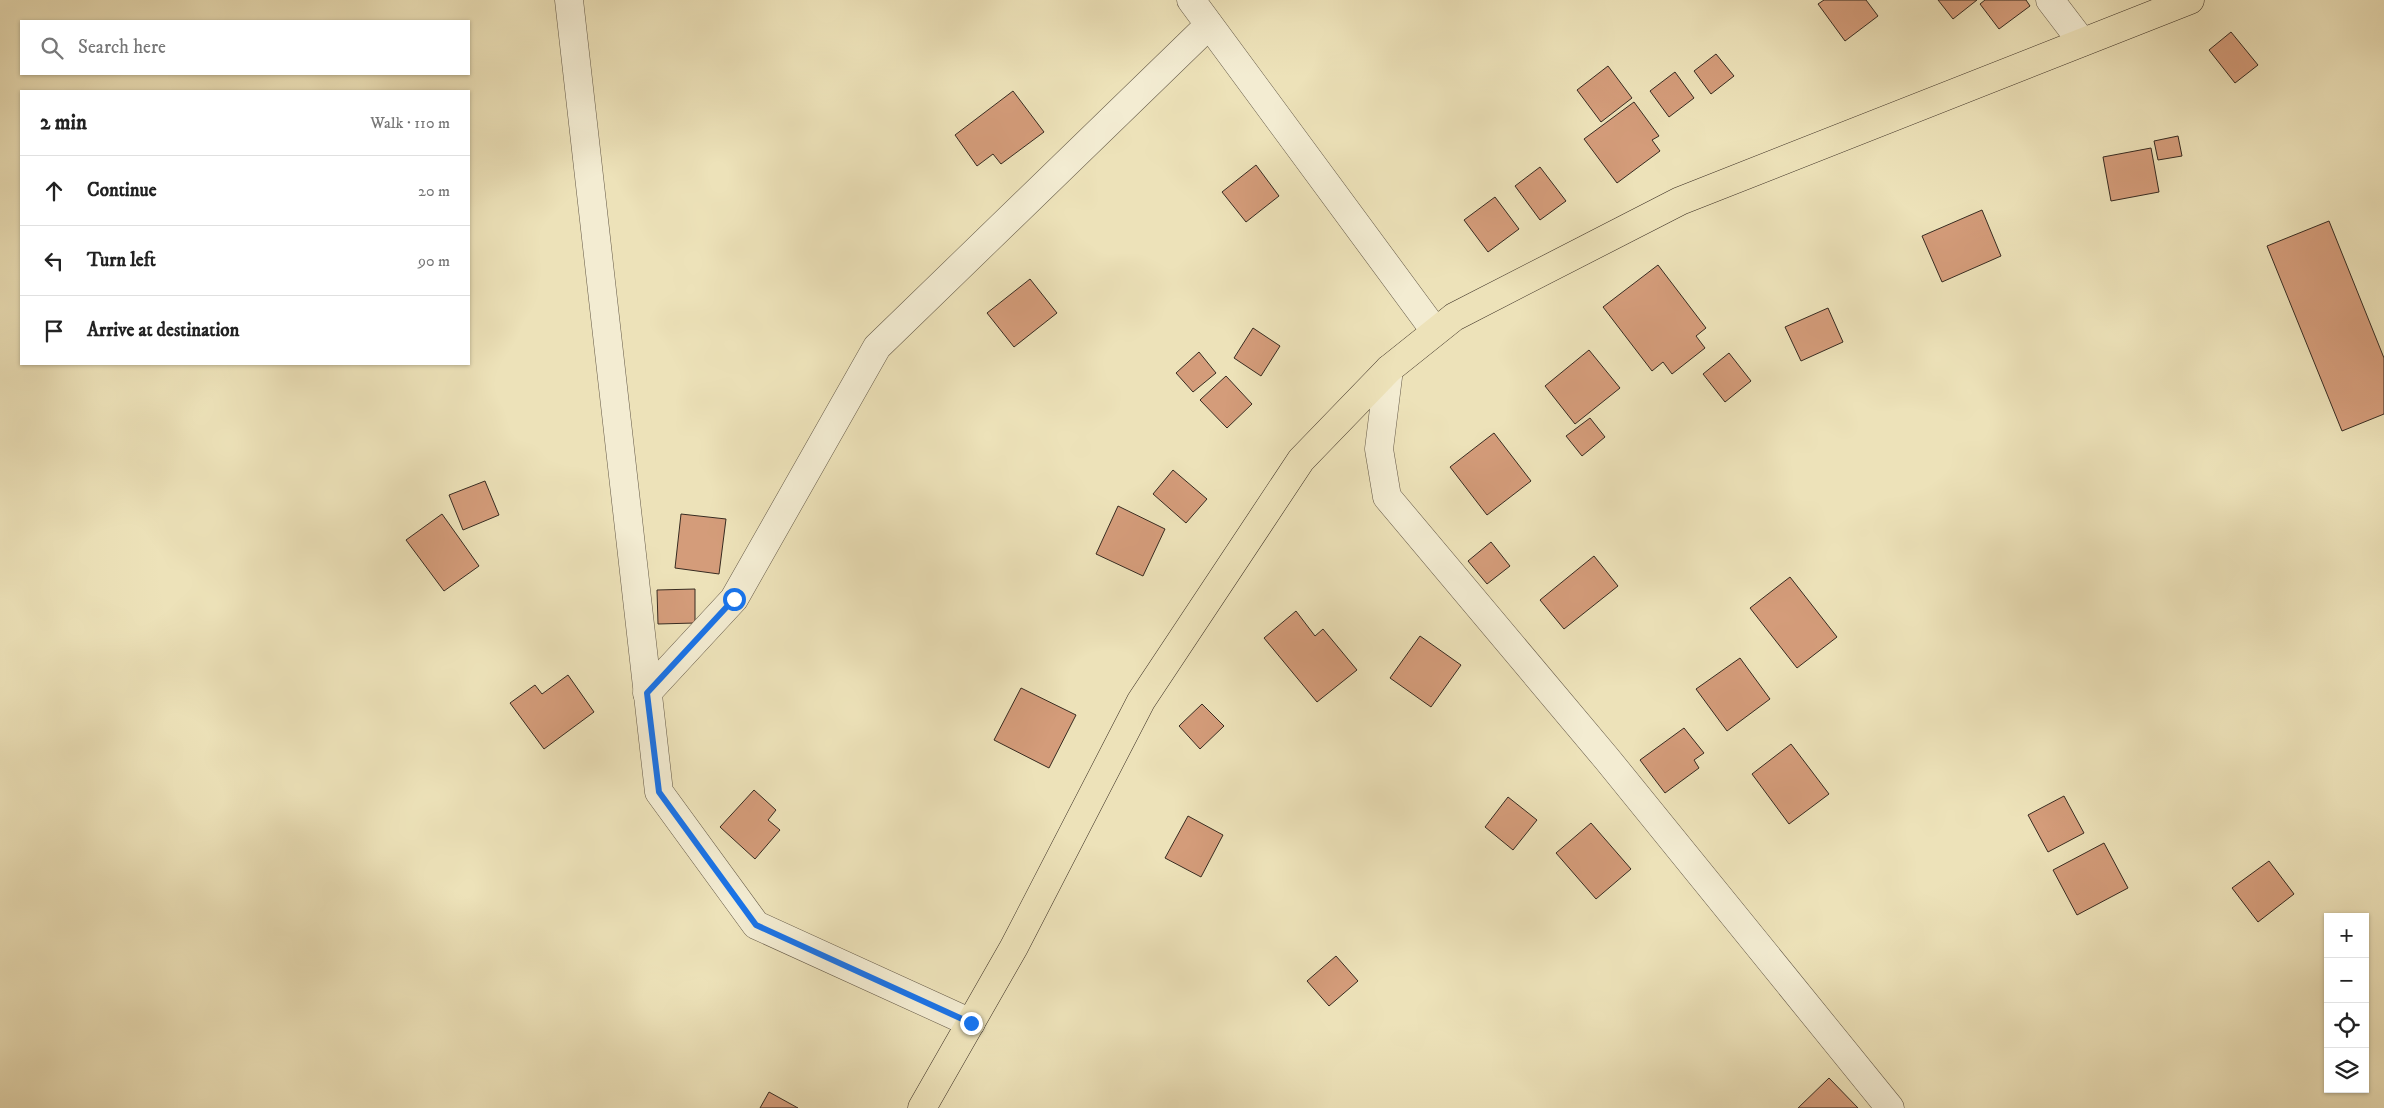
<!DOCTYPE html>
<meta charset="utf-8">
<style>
body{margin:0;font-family:"IM FELL DW Pica",serif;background:#f2f2f2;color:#222}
.controls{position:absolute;right:15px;bottom:15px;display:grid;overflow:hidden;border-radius:0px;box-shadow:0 1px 4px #0004}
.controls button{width:45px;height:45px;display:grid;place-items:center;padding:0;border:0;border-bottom:1px solid #e0e0e0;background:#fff;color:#222;font:25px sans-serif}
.stop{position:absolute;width:15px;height:15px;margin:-11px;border:4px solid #1a73e8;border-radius:50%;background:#fff}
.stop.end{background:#1a73e8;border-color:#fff;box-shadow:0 1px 5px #0008}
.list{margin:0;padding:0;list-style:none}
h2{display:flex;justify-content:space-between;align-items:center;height:65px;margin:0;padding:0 20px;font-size:21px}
h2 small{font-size:16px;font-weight:400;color:#767676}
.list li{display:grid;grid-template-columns:32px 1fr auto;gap:15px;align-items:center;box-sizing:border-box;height:70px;padding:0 20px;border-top:1px solid #e0e0e0}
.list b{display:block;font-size:19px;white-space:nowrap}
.list em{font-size:16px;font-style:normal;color:#767676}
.icon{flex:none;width:28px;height:28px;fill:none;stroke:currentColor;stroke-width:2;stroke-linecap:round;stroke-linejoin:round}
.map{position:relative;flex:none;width:2384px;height:1108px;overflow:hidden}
.search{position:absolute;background:#fff;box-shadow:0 1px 4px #0004;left:20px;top:20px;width:450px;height:55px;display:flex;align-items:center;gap:12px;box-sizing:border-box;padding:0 18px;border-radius:0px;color:#767676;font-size:19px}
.panel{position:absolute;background:#fff;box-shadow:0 1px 4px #0004;left:20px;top:90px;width:450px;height:275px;border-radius:0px}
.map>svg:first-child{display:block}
.building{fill:#d49c7a;stroke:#372b21}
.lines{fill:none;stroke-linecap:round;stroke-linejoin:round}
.minor-casing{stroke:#645947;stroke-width:29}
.trunk-casing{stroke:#372b21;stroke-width:29}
.minor{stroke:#f3ecd2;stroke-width:28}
.trunk{stroke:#ede2b9;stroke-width:28}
.route{stroke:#1a73e8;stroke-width:6}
</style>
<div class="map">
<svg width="2384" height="1108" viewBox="0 0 2384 1108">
<rect width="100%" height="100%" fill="#ede2b9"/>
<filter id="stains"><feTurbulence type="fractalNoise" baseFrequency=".004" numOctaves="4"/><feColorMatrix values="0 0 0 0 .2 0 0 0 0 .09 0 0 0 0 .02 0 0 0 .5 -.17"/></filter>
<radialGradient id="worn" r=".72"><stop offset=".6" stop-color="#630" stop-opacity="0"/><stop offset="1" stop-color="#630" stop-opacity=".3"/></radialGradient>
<g class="building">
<path d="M1824,0H1866L1878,16L1845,41L1818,4Z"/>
<path d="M1938,0H1977L1953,19Z"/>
<path d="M1985,0H2026L2030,6L1999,29L1980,4Z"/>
<path d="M2231,32L2258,65L2235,83L2209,50Z"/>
<path d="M1716,54L1734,76L1711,94L1694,71Z"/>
<path d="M1608,66L1632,98L1601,122L1577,90Z"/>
<path d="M1675,72L1694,98L1669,117L1650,91Z"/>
<path d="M1013,91L1044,132L1001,164L993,154L977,166L955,135Z"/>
<path d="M1634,102L1659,136L1652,140L1660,151L1617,183L1584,139Z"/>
<path d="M2178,136L2182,156L2158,160L2154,141Z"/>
<path d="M2151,148L2159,192L2111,201L2103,157Z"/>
<path d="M1256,165L1279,196L1246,222L1222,192Z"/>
<path d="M1540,167L1566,201L1540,220L1515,186Z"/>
<path d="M1495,197L1519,229L1488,252L1464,220Z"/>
<path d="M1982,210L2001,256L1942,282L1922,236Z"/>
<path d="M2329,221L2384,358V414L2342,431L2267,246Z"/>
<path d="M1658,265L1706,328L1696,336L1705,348L1672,374L1663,362L1652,371L1603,307Z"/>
<path d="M1030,279L1057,313L1014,347L987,313Z"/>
<path d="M1828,308L1843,342L1801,361L1785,327Z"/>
<path d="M1253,328L1280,346L1261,376L1234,358Z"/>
<path d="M1589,350L1620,388L1575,424L1545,386Z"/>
<path d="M1199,352L1216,373L1193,392L1176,373Z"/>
<path d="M1729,353L1751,381L1725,402L1703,374Z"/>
<path d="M1226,376L1252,404L1227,428L1200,400Z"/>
<path d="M1590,418L1605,437L1582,456L1566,436Z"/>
<path d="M1494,433L1531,481L1487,515L1450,467Z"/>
<path d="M1173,470L1207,499L1186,523L1153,494Z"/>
<path d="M485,481L499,515L463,530L449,495Z"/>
<path d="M1118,506L1165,529L1143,576L1096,554Z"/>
<path d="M442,514L479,566L444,591L406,540Z"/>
<path d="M681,514L726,519L719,574L675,568Z"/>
<path d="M1491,542L1510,566L1487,584L1468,561Z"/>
<path d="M1594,556L1618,586L1564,629L1540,600Z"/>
<path d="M1790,577L1837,637L1797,668L1750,608Z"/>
<path d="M695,589V623L658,624L657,590Z"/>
<path d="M1296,611L1315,636L1323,629L1357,670L1317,702L1264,638Z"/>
<path d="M1420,636L1461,665L1431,707L1390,678Z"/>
<path d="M1740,658L1770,699L1727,731L1696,689Z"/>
<path d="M568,675L594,712L544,749L510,703L535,685L542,694Z"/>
<path d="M1021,688L1076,715L1049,768L994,740Z"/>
<path d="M1202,704L1224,726L1200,749L1179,726Z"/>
<path d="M1684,728L1704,753L1694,760L1699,768L1665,793L1640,760Z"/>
<path d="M1791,744L1829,794L1789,824L1752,774Z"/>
<path d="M754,790L776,810L768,820L780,830L755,859L720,827Z"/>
<path d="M2064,796L2084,833L2048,852L2028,815Z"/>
<path d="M1508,797L1537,820L1513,850L1485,827Z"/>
<path d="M1188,816L1223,835L1201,877L1165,858Z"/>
<path d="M1591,823L1631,869L1596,899L1556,853Z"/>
<path d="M2104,843L2128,888L2077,915L2053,870Z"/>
<path d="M2269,861L2294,894L2258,922L2232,888Z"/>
<path d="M1336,956L1358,981L1329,1006L1307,981Z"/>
<path d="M1829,1078L1858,1108H1798Z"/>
<path d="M769,1092L798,1108H760Z"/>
</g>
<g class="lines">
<defs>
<g id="minor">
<path d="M569,0L659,792L756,925L971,1023"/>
<path d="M1191,0L1435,331"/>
<path d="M2050,0L2082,42"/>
<path d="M1389,369L1379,449L1387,497L1607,759L1890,1108"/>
<path d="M647,693L734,599L877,347L1209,25"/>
</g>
<path id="trunk" d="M922,1108L1014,947L1141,701L1301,460L1389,369L1454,317L1680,201L2190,0"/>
</defs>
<use href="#minor" class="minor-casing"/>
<use href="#trunk" class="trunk-casing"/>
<use href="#minor" class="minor"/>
<use href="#trunk" class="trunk"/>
</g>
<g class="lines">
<path class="route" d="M734,599L647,693L659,792L756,925L971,1023"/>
</g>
<rect width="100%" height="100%" filter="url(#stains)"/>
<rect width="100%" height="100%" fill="url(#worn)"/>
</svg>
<div class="controls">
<button>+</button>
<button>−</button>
<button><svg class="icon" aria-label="locate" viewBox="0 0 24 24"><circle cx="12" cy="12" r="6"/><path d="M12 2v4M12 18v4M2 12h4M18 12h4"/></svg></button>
<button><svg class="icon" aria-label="layers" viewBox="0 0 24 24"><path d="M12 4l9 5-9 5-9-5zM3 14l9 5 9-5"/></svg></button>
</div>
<div class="stop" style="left:734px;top:599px"></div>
<div class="stop end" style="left:971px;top:1023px"></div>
<div class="search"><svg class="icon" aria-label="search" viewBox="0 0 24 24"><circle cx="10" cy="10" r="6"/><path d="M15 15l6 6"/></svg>Search here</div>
<section class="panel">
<h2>2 min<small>Walk · 110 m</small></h2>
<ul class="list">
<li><svg class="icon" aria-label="ahead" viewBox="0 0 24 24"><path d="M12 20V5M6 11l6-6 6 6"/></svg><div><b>Continue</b></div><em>20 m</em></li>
<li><svg class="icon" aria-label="left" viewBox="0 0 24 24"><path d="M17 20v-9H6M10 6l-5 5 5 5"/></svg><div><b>Turn left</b></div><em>90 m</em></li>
<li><svg class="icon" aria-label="arrive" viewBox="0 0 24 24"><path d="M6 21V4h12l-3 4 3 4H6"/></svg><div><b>Arrive at destination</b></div></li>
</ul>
</section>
</div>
